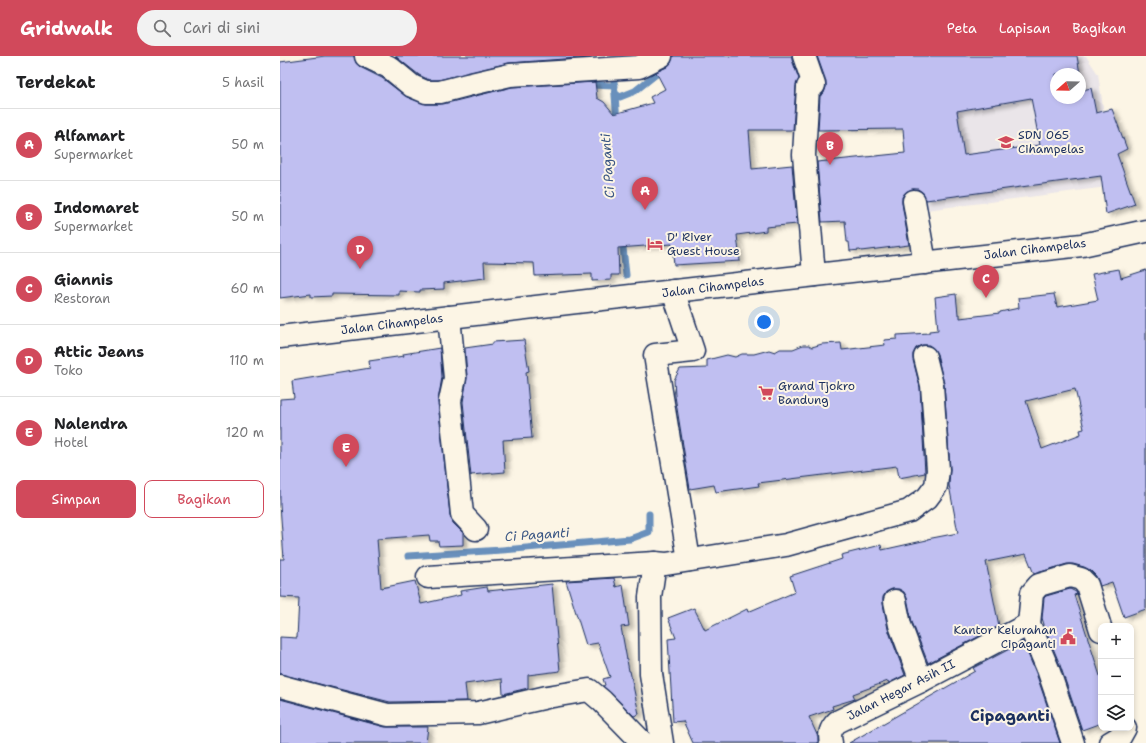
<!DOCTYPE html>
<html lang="id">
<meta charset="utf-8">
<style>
body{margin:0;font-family:"Shantell Sans",sans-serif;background:#f2f2f2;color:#202124}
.controls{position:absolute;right:12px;bottom:12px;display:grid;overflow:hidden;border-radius:8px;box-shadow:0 2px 6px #0003}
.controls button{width:36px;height:36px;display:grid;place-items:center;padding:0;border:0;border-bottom:1px solid #e0e0e0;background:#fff;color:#202124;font:20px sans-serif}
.compass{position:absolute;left:770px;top:12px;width:36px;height:36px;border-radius:50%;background:#fff;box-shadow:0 2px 6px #0003;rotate:250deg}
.you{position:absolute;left:484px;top:266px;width:14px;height:14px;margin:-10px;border:3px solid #fff;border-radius:50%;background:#1a73e8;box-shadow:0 0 0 6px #1a73e833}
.badge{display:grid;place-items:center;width:26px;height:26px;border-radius:50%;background:#d1495b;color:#fff;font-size:13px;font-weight:700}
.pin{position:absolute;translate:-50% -33px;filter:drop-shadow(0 1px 2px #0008)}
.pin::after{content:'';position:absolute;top:21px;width:14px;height:12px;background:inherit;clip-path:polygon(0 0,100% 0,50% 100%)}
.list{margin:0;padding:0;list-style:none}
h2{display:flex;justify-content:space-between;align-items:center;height:52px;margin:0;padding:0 16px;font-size:17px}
h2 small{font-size:13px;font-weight:400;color:#757577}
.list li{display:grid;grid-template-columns:26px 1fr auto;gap:12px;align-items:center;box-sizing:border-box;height:72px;padding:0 16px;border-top:1px solid #e0e0e0}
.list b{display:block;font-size:15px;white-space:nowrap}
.list p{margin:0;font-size:13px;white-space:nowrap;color:#757577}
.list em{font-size:13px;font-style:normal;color:#757577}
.actions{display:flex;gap:8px;padding:12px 16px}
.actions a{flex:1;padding:9px 0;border:1px solid #d1495b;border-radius:8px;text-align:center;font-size:14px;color:#d1495b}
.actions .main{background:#d1495b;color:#fff}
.icon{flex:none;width:22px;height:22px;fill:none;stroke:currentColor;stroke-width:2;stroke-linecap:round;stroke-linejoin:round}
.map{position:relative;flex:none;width:866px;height:687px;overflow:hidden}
header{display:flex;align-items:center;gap:24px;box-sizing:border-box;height:56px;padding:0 20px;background:#d1495b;color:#fff}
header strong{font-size:19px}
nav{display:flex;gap:22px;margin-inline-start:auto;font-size:14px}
.search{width:280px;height:36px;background:#f2f2f2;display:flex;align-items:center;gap:10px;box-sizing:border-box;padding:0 14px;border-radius:22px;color:#757577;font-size:15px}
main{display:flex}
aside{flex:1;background:#fff}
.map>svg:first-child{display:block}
.built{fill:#eae5e9;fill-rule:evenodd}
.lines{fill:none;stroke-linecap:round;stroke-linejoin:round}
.stream{stroke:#6990bc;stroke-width:7}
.building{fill:#c0bff1;stroke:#1b2f5e;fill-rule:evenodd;filter:url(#shadow)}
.minor-casing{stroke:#1b2f5e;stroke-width:25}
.major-casing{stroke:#1b2f5e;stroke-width:25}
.minor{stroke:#fcf5e5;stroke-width:22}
.major{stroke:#fcf5e5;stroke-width:22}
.labels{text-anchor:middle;stroke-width:4;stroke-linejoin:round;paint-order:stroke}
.poi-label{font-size:12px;fill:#1b2f5e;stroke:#fcf5e5;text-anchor:start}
.street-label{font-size:12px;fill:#1b2f5e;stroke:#fcf5e5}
.water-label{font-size:13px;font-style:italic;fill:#3c5885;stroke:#fcf5e5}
.district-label{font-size:16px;font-weight:bold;fill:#1b2f5e;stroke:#fcf5e5}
</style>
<header>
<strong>Gridwalk</strong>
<div class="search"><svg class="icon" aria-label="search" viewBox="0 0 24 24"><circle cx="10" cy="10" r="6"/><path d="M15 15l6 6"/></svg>Cari di sini</div>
<nav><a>Peta</a><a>Lapisan</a><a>Bagikan</a></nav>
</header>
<main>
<aside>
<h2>Terdekat<small>5 hasil</small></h2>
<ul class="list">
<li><span class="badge">A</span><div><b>Alfamart</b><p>Supermarket</p></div><em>50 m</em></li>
<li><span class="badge">B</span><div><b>Indomaret</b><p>Supermarket</p></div><em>50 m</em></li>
<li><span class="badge">C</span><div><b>Giannis</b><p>Restoran</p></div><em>60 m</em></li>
<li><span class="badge">D</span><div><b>Attic Jeans</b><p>Toko</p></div><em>110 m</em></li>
<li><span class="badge">E</span><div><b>Nalendra</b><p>Hotel</p></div><em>120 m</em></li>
</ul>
<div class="actions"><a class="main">Simpan</a><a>Bagikan</a></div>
</aside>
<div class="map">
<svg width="866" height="687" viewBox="0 0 866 687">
<defs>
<filter id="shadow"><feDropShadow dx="4.5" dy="2.5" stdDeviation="2" flood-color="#0004"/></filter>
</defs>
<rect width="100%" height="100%" fill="#fcf5e5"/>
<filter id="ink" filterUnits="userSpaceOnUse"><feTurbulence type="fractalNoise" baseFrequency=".025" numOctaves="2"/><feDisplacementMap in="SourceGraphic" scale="8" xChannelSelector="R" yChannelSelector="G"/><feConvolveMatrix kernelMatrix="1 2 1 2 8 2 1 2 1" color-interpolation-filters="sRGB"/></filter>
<g filter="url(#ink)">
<path class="built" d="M609,0H806L818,18L835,130L638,155ZM776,18H800V42H776Z"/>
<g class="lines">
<g class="stream">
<path d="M287,25L311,29L335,30"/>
<path d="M334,25L337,67"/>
<path d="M336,38L340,41L355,35L399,0"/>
<path d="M342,183L346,219"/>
<path d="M128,500L222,494L350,483L369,476V458"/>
</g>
</g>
<g class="building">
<path d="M45,0H74L76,7L80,11L102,22L127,41L146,48H163L232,31L315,26L317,42L324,46L334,58L373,47L370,41L385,33L376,16L387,11L391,7L393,0H512V4L519,23L516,30L513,74H469L472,113L512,109L517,168L486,171V175L457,179L460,205L394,209L392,188L338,192L339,219H331V224L312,225V218L255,220L254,207L204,206L205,222L164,227V233L140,234V236L119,235V239L52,238V240L31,241V238L0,242V6Z"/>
<path d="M115,0H311V1L229,7L158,24H149L139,19Z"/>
<path d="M537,0H797L800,18H776V42H800V19L803,34L811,32L816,57L832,53L847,93L837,98L855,148L826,158L821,120L646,144L643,137L638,133H632L626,136L622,141V147L629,189L581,195L580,194L570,195L569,186H567L565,165L542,166L537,106L625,97L623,73L538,74L540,40L544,37L546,31V25ZM751,42L760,89L684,99L677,55Z"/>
<path d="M839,213L841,222L866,214V553L844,561L832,526L820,530L816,520L810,514L804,511L793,508H787L754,518L746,498L706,506L719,570L648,607L632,566L627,542L624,536L619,533H612L606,536L603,541V548L608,573L625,619L609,627L608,625L573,638L575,643L552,650L553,653L529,661L538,681V687H413L403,665L393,666L388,583L396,582L388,562L414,552L425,574L467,553L468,556L515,536L510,520L562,503L561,499L601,489L602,494L647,484V483L678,477L669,429L670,413L664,328L657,298L654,293L649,289H642L636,292L633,298V304L640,331L645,417L619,422L617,410L478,427L479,430L436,436L434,429L410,433L395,340L394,324L400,313L427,312V304L447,299L455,301L462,298H474L489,294L495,296L500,293H513L523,289H529L532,291L542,288L561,287L562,294L605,289L604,284L617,283V279L649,277V275L658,274L655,241L676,238L678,258H680V262L720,257V256L739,252L738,242L774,238L777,251L818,244L812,218ZM795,333L804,373L800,374L801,378L762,393L746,345Z"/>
<path d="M244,284L249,315L246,316L252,382L223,384L225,416L191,419V420L183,346L187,321L185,292L213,288V286Z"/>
<path d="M160,292L162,321L158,346L170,459L173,467L183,477V489L159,490L158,485H150L149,479L97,483L101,532L135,525L141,548L181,539L180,535L207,531L208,535L272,528L280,615L248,619V632L223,638L222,623L185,628L187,645L110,646L0,618V581L17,582L19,542L0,541V503H4L0,449V343L14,342L12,325L90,312L89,305L124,300L123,298Z"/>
<path d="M334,522L336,531L343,529L349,570L341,571L349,615H350L359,658L354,660L323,630L325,629L323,623L330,621L318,587L306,589L286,525Z"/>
<path d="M790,533L796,536L797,538L794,539L821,623V667L802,674L780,609L766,575L762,562L764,542L766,540Z"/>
<path d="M743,586L756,617L780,687H569L695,615L693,612Z"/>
<path d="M0,643L105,671H148L146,687H0Z"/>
</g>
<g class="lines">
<defs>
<g id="minor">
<path d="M86,0L109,11L132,30L146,36H160L187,29L230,19L359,11L381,0"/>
<path d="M524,0L534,29L528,31L524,99L534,219"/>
<path d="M634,145L645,207"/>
<path d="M393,235L413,295L375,299L409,504"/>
<path d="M169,261L175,322L170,345L182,458L196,473"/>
<path d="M375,507L370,541L371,618L382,687"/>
<path d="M148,521L375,507L386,508L506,489L629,455L647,442L656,430L658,414L652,329L645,301"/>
<path d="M615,545L620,569L641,625"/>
<path d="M0,630L108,659L198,657L267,641L309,634L322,645L363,687"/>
<path d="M551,687C549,678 550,673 557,666L641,625L749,568"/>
<path d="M793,687L768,613L749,568L752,537L759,529L790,520L801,523L807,529L821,574"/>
<path d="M830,687L840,681L845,672"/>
</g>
<path id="major" d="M0,281C267,248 535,220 802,189L866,175"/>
</defs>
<use href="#minor" class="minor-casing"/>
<use href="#major" class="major-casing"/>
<use href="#minor" class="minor"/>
<use href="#major" class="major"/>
</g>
</g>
<defs>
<symbol id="school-bare" viewBox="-9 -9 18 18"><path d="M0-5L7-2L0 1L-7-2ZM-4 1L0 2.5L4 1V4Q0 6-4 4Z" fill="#d1495b" stroke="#fcf5e5" stroke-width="2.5" paint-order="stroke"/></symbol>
<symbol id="hotel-bare" viewBox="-9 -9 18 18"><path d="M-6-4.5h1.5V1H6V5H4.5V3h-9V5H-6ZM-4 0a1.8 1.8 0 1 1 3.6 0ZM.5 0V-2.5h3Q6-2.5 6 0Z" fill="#d1495b" stroke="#fcf5e5" stroke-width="2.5" paint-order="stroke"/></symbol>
<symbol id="supermarket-bare" viewBox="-9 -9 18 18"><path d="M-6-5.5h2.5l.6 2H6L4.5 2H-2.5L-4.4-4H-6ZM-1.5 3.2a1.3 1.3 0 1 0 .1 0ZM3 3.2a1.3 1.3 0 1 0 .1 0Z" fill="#d1495b" stroke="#fcf5e5" stroke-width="2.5" paint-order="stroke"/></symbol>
<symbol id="civic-bare" viewBox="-9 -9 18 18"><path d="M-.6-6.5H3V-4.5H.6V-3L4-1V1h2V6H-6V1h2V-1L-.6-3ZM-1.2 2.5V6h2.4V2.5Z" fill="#d1495b" stroke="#fcf5e5" stroke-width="2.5" paint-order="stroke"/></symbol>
</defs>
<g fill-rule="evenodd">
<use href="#school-bare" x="715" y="75" width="22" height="22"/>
<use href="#hotel-bare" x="364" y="177" width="22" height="22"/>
<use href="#supermarket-bare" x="475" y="326" width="22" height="22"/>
<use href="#civic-bare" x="777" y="570" width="22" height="22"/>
</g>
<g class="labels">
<g class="poi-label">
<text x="738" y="83">SDN 065<tspan x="738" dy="14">Cihampelas</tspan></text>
<text x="387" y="185">D' River<tspan x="387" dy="14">Guest House</tspan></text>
<text x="498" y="334">Grand Tjokro<tspan x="498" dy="14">Bandung</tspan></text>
<text x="776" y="578" text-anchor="end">Kantor Kelurahan<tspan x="776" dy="14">Cipaganti</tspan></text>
</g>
<g class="street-label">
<text transform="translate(755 193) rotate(-7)" y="4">Jalan Cihampelas</text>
<text transform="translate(433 231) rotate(-7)" y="4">Jalan Cihampelas</text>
<text transform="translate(112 268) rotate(-7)" y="4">Jalan Cihampelas</text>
<text transform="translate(621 634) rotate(-27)" y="4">Jalan Hegar Asih II</text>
</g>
<g class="water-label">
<text transform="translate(327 110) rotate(-94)" y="5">Ci Paganti</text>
<text transform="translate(257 478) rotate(-4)" y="5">Ci Paganti</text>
</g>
<g class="district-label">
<text x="730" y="665">Cipaganti</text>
</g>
</g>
</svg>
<div class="controls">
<button>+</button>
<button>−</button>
<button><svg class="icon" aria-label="layers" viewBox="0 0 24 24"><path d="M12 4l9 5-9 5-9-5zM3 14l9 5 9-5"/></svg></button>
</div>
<svg class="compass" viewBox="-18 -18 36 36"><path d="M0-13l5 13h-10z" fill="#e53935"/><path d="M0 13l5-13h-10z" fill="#757577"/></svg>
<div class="you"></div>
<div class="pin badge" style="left:365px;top:154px">A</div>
<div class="pin badge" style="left:550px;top:109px">B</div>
<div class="pin badge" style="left:706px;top:242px">C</div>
<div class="pin badge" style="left:80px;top:213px">D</div>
<div class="pin badge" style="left:66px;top:411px">E</div>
</div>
</main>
